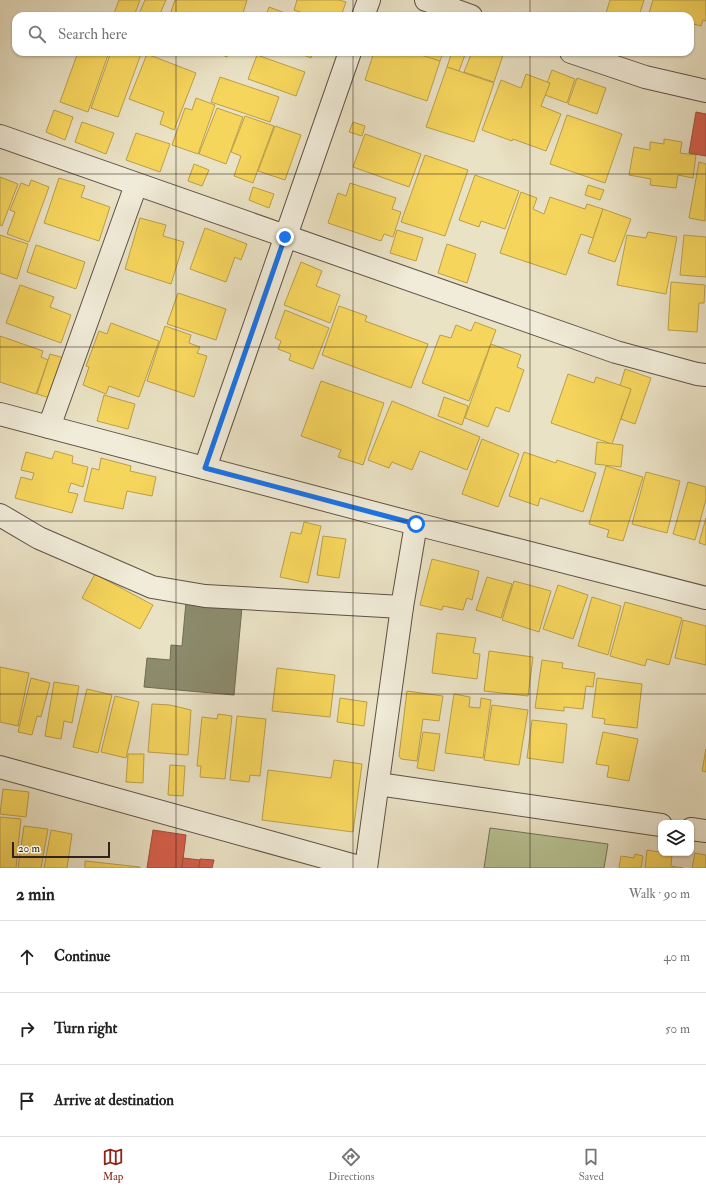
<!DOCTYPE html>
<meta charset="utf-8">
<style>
body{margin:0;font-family:"IM FELL Double Pica",serif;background:#f2f2f2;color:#222}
.controls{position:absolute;right:12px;bottom:12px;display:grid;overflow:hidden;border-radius:8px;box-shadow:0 1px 3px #0004}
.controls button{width:36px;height:36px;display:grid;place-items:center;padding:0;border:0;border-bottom:1px solid #e0e0e0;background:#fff;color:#222;font:20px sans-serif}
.scale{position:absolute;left:12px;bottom:10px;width:98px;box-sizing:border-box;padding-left:4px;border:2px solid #31221b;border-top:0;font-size:11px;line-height:14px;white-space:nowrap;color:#31221b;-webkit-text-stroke:3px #f1ecd9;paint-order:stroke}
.stop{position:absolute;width:12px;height:12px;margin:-9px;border:3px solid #1a73e8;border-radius:50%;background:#fff}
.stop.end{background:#1a73e8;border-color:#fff;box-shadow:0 1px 4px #0008}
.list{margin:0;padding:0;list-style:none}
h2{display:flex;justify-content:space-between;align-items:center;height:52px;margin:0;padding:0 16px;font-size:17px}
h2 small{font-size:13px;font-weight:400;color:#767676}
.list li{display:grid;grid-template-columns:26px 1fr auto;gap:12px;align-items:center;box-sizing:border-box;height:72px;padding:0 16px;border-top:1px solid #e0e0e0}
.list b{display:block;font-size:15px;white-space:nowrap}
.list em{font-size:13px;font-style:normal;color:#767676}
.icon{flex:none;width:22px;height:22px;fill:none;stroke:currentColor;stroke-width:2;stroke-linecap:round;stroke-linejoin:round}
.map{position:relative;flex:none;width:706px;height:868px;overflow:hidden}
.search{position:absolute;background:#fff;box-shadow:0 1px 3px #0004;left:12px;right:12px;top:12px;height:44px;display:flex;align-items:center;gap:10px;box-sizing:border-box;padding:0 14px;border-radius:12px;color:#767676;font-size:15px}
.sheet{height:268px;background:#fff}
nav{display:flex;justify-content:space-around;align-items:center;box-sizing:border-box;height:56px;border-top:1px solid #e0e0e0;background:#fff;font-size:11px;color:#767676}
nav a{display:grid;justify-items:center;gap:2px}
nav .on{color:#8f2418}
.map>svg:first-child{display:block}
.green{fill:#b7c394;stroke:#747258}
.homes{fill:#f6d55c;stroke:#bb9f48}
.shops{fill:#d6604d;stroke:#a44d3e}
.industry{fill:#8c8c6e;stroke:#716c55}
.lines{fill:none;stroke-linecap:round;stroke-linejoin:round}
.street-casing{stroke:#5f5246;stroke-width:24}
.street{stroke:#f1ecd9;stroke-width:22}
.route{stroke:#1a73e8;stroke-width:5}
.grid{fill:none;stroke:#31221b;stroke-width:1;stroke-opacity:0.55}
</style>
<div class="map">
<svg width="706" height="868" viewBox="0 0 706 868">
<rect width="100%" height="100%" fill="#eae2c5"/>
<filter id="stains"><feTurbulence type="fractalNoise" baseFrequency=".005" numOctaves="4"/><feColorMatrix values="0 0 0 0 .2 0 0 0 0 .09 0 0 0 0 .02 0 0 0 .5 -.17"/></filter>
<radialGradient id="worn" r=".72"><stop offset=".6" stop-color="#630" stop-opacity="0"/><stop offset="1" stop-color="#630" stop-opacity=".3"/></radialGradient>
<path class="green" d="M490,828L608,844L604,868H484Z"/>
<g class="homes">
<path d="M119,0H140L134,16H113Z"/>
<path d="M145,0H166L159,16H138Z"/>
<path d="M175,0H247L242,16H182L171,12Z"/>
<path d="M297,0H339L346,2L341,16H312L294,10Z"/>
<path d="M610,0H644L639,16H605Z"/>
<path d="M653,0H706V21L703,20L701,26L690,23V16H648Z"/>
<path d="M269,7L293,16H266Z"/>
<path d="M78,52H109L88,112L60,102Z"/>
<path d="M111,52L127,55L129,52L141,54L118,117L91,108Z"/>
<path d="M215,52H229L227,57Z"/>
<path d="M296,52H313L311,58Z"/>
<path d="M374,52H417L440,61L427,101L365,80Z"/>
<path d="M419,52H443L440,61L418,54Z"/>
<path d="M452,52H466L459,71L447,67Z"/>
<path d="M472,52H504L494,82L464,72Z"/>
<path d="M147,54L196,73L174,130L160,124L164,112L129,99Z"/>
<path d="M257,55L305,72L296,96L248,79Z"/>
<path d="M447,67L494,83L474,142L426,127Z"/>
<path d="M552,70L575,79L567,103L545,95L550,83H547Z"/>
<path d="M526,74L550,83L541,106L561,114L546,151L513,139L512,141L482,130L501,80L521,88Z"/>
<path d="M220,77L279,97L270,122L211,102Z"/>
<path d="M577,78L606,88L597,114L568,104Z"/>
<path d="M196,98L215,105L198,154L172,145L185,108L192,110Z"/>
<path d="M217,108L243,117L226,164L199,154Z"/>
<path d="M54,110L73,117L65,140L46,132Z"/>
<path d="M567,115L622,134L605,183L550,164Z"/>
<path d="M245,116L274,126L253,183L234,176L241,156L231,152Z"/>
<path d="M82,122L114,133L106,154L75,142Z"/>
<path d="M353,122L365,126L362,136L349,132Z"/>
<path d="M275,126L301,135L285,180L258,171Z"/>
<path d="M136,133L170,144L160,172L126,160Z"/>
<path d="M365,134L421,154L409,187L353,167Z"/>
<path d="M664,139L682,142L680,153L696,155L693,178L678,175L676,188L650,185L651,179L629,175L634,147L650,150V142L664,144Z"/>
<path d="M425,155L468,170L445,236L401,222Z"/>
<path d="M699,162L706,164L705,221L689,218Z"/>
<path d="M194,164L209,170L202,186L188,181Z"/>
<path d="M475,175L519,191L505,229L481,221L479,227L459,220Z"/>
<path d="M0,177L18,184L2,226L0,225Z"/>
<path d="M59,178L85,186L81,197L110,207L99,241L44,223Z"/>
<path d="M31,180L49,187L29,242L7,234L15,212L10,210L21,183L29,186Z"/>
<path d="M350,183L396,198L392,209L401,212L393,237L384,234L381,241L328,223L338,193L346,196Z"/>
<path d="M588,185L604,190L600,200L585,195Z"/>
<path d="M253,187L274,194L269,208L249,200Z"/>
<path d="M521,192L537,198L533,209L544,214L550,197L585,209L587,204L603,209L593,238L581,234L566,275L500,253Z"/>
<path d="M603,209L631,219L615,262L588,253Z"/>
<path d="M140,218L166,225L163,236L184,242L171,284L125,269Z"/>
<path d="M205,228L247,244L241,260L235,257L226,282L190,269Z"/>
<path d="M397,230L423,238L416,261L390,253Z"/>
<path d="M648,232L677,237L666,294L617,285L627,235L646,238Z"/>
<path d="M0,235L28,244L17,279L0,273Z"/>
<path d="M684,235L706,237V277L680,275Z"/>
<path d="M447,244L476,254L467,283L438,273Z"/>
<path d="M36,245L85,262L76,289L27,272Z"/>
<path d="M301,262L322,271L316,286L340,295L330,323L284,305Z"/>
<path d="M671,282L705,285L704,303H699L697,332L668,330Z"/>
<path d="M20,285L54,297L50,307L71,315L61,343L6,323Z"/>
<path d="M178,293L226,309L216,340L167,324Z"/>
<path d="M339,306L367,316L365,321L428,344L411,388L322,355Z"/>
<path d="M285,310L329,328L313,369L289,360L291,354L278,349L281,341L275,338Z"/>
<path d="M475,322L496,330L469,401L422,383L440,335L451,338L456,325L471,331Z"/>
<path d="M111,323L159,341L139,397L109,386L106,394L83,385L89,367L86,366L99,331L107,334Z"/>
<path d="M165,326L191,335L189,343L200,347L197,353L207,356L194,397L147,381Z"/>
<path d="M0,336L43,351L41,357L48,360L36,394L0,382Z"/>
<path d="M491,344L521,355L517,367L524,370L509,412L496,407L488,427L465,418Z"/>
<path d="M50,354L64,358L50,398L37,394Z"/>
<path d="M625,369L651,378L635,424L621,419L631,389L620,386Z"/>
<path d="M568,374L594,383L596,377L631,389L612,444L551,423Z"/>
<path d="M321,381L384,403L363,465L338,457L341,450L301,436Z"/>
<path d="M104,395L135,404L128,429L97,421Z"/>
<path d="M444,397L468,406L462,425L438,416Z"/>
<path d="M392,401L480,437L467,470L420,451L412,470L392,462L389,468L368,460Z"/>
<path d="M482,439L519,454L498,507L462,494Z"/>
<path d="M597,442L623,445L621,467L595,464Z"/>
<path d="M55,451L73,456L72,463L88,467L83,487L71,483L68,492L78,494L72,513L15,498L21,477L32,480L34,473L21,470L26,452L52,459Z"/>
<path d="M524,452L556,463L557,460L596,473L583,512L540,498L538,506L509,496Z"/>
<path d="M101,458L131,466L130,471L156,477L152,496L127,491L123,509L84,501L92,468L99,470Z"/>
<path d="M606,466L643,477L623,541L607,537L609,530L589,524Z"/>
<path d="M646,472L680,481L667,533L632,524Z"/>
<path d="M688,482L706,487V499L695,540L673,534Z"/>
<path d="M706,518V545L699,543Z"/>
<path d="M304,522L321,526L308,583L280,577L291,532L301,534Z"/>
<path d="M323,536L346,539L339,578L317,575Z"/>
<path d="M432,559L479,571L472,600L467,598L463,610L443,606L442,610L420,605Z"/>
<path d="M95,574L153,605L140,629L82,598Z"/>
<path d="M487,577L512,584L501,618L476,610Z"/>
<path d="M514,581L551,591L539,632L502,620Z"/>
<path d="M558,585L588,595L573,639L543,629Z"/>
<path d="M592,597L621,606L608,655L578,646Z"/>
<path d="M625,602L682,618L669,665L647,659L645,666L610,656Z"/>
<path d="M683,620L706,626V665L675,658Z"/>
<path d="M437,633L476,638L473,653L480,654L477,679L432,673Z"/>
<path d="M489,651L533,657L528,696L484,691Z"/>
<path d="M542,660L563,663L562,668L595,673L593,687L586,686L583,709L564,707V711L535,708Z"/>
<path d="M0,667L29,673L18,726L0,722Z"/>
<path d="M277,668L335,675L330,717L272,711Z"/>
<path d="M31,678L50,683L41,717L37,716L32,735L18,732Z"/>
<path d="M597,678L642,684L637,728L604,724L605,719L592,717Z"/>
<path d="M54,682L79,686L72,723L64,721L61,739L45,736Z"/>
<path d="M87,689L112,695L98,753L73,747Z"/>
<path d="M407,691L443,696L439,721L423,719L417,761L401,759L399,756Z"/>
<path d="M454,694L470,697L469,707L480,708L481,698L491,700L483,758L445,753Z"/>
<path d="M115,696L139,702L126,758L101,752Z"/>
<path d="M340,698L367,702L364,726L337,722Z"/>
<path d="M152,704L170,705L191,710L188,755L148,752Z"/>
<path d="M492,705L528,710L519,765L484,760Z"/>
<path d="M218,714L232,716L225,779L200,777L201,766H197L202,717L217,719Z"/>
<path d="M237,716L266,719L260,776L250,775L249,782L230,780Z"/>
<path d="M532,720L567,724L563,763L527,758Z"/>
<path d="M423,732L440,734L434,771L417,768Z"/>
<path d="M603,732L638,739L629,781L607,777L609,766L596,764Z"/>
<path d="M706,749V772L702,771Z"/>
<path d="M128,754H144L143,783L126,782Z"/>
<path d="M334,760L362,764L353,832L262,820L268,770L331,778Z"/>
<path d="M170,765L185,766L183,796L168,795Z"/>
<path d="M3,789L29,792L26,817L0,814Z"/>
<path d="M0,817L21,819L16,868H0Z"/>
<path d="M24,826L48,829L41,868H18Z"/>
<path d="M51,830L72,834L67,868H44Z"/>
<path d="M647,850L672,854L671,866L683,868H645Z"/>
<path d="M695,853L706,855V868H692Z"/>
<path d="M635,854L643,856L641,868H619L621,856L634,858Z"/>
<path d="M85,861L140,867V868H85Z"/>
</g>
<g class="shops">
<path d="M696,112L706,114V156L689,153Z"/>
<path d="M153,830L186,835L182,868H147Z"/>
<path d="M183,858L200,860L199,868H182Z"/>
<path d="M200,859L214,860L212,868H199Z"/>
</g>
<path class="industry" d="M186,602L242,607L234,695L144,687L147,658L170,660L171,645L182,646Z"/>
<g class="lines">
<defs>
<g id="street">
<path d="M426,0L471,16"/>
<path d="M363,16L369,0"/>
<path d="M571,52L645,77L706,91"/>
<path d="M0,136L616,352L697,374L706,375"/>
<path d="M0,414L416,524L706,598"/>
<path d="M49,427L136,185"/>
<path d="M205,468L350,52"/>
<path d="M0,515L39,538L152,587L205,596L402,607"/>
<path d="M0,767L363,868"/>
<path d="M378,784L661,825"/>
<path d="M691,829L706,831"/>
<path d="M366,868L402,607L416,524"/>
</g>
</defs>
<use href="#street" class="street-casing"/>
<use href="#street" class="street"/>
</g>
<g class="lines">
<path class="route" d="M285,237L205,468L416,524"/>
</g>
<path class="grid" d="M176,0V16M353,0V16M530,0V16M176,52V868M353,52V868M530,52V868M0,174H706M0,347H706M0,521H706M0,694H706"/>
<rect width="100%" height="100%" filter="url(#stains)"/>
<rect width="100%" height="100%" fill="url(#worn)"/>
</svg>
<div class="controls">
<button><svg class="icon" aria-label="layers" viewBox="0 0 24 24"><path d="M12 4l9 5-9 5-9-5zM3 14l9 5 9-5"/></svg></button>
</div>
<div class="scale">20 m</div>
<div class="stop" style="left:416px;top:524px"></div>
<div class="stop end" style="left:285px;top:237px"></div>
<div class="search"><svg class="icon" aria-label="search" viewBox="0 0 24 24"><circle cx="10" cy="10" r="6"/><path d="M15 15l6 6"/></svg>Search here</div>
</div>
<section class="sheet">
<h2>2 min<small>Walk · 90 m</small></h2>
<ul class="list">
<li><svg class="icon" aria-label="ahead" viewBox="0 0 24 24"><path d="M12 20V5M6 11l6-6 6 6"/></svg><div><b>Continue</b></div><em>40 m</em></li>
<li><svg class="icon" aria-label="right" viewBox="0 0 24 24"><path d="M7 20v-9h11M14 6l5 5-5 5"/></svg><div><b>Turn right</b></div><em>50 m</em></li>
<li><svg class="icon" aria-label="arrive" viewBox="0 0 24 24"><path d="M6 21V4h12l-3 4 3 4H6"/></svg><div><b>Arrive at destination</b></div></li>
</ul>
</section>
<nav>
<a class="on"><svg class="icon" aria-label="map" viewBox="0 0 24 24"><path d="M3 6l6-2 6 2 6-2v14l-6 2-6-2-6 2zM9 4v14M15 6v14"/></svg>Map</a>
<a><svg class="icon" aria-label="directions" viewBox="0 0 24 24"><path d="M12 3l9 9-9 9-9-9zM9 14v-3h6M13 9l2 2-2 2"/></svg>Directions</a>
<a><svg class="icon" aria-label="saved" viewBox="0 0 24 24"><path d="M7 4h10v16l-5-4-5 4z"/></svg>Saved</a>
</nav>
